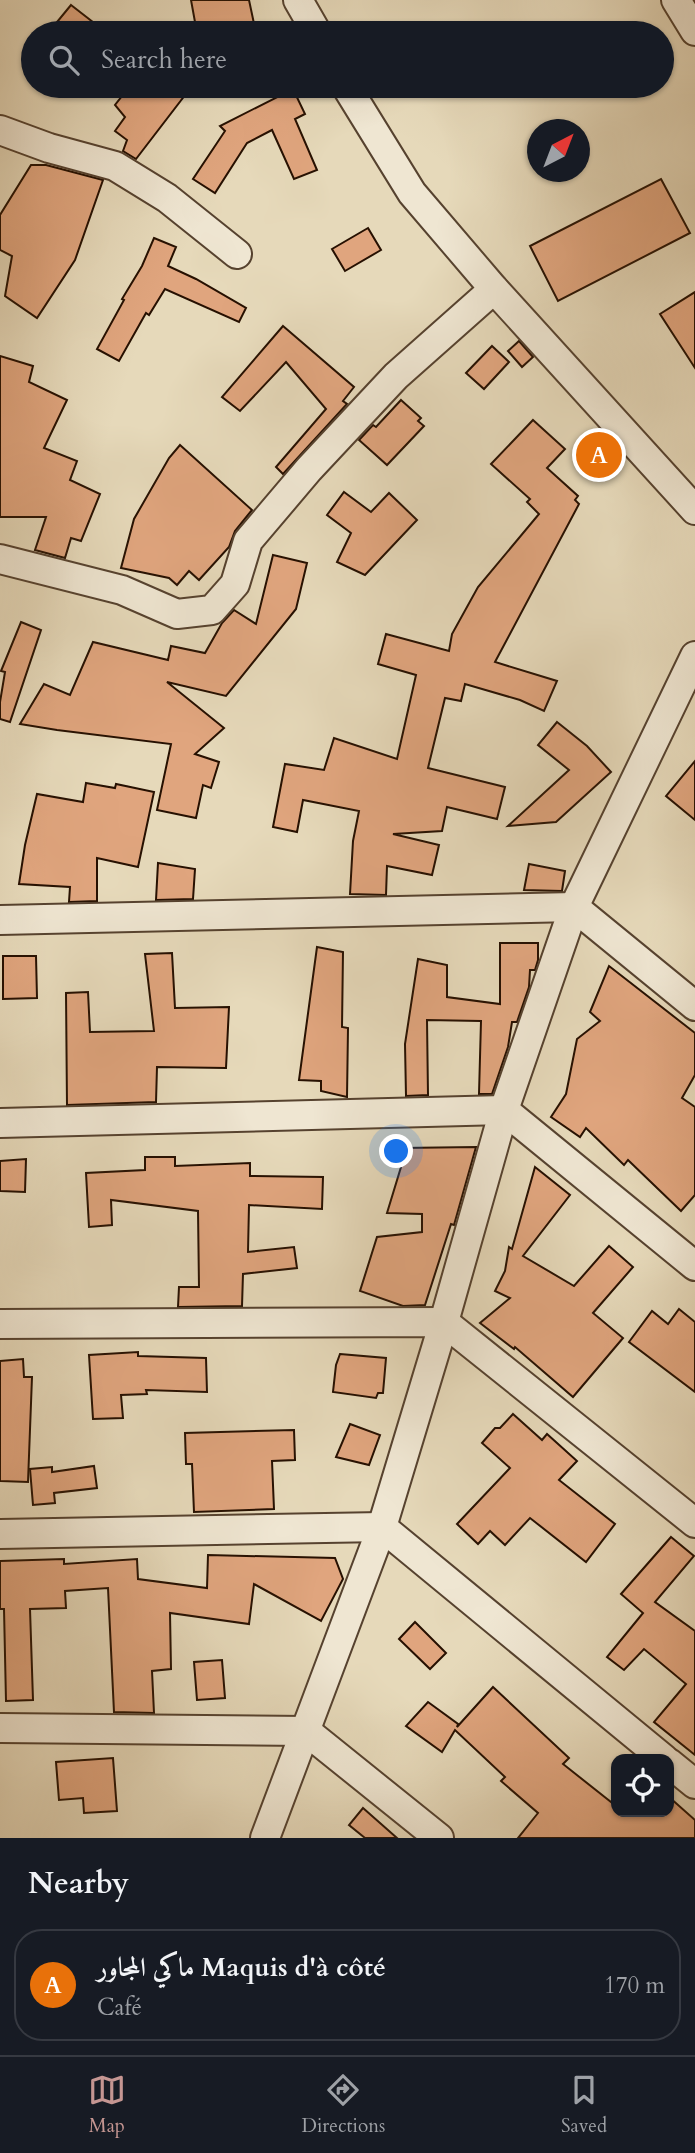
<!DOCTYPE html>
<meta charset="utf-8">
<style>
body{margin:0;font-family:Cardo,Amiri,serif;background:#242831;color:#f1f3f6}
.controls{position:absolute;right:21px;bottom:21px;display:grid;overflow:hidden;border-radius:14px;box-shadow:0 2px 5px #0004}
.controls button{width:63px;height:63px;display:grid;place-items:center;padding:0;border:0;border-bottom:2px solid #363941;background:#171b24;color:#f1f3f6;font:35px sans-serif}
.compass{position:absolute;left:527px;top:119px;width:63px;height:63px;border-radius:50%;background:#171b24;box-shadow:0 2px 5px #0004;rotate:42deg}
.you{position:absolute;left:397px;top:1152px;width:24px;height:24px;margin:-18px;border:5px solid #fff;border-radius:50%;background:#1a73e8;box-shadow:0 0 0 10px #1a73e833}
.badge{display:grid;place-items:center;width:46px;height:46px;border-radius:50%;background:#c59692;color:#fff;font-size:23px;font-weight:700}
.pin{position:absolute;translate:-50% -50%;border:4px solid #fff;box-shadow:0 2px 7px #0006}
.list{margin:0;padding:0;list-style:none}
h2{display:flex;justify-content:space-between;align-items:center;height:91px;margin:0;padding:0 28px;font-size:30px}
h2 small{font-size:23px;font-weight:400;color:#9ea1a6}
.list li{display:grid;grid-template-columns:46px 1fr auto;gap:21px;align-items:center;box-sizing:border-box;height:112px;margin:0 14px 14px;padding:0 14px;border:2px solid #363941;border-radius:28px}
.list b{display:block;font-size:26px;white-space:nowrap}
.list p{margin:0;font-size:23px;white-space:nowrap;color:#9ea1a6}
.list em{font-size:23px;font-style:normal;color:#9ea1a6}
.icon{flex:none;width:38px;height:38px;fill:none;stroke:currentColor;stroke-width:2;stroke-linecap:round;stroke-linejoin:round}
.map{position:relative;flex:none;width:695px;height:1838px;overflow:hidden}
.search{position:absolute;background:#171b24;box-shadow:0 2px 5px #0004;left:21px;right:21px;top:21px;height:77px;display:flex;align-items:center;gap:18px;box-sizing:border-box;padding:0 24px;border-radius:38px;color:#9ea1a6;font-size:26px}
.sheet{height:217px;background:#171b24}
nav{display:flex;justify-content:space-around;align-items:center;box-sizing:border-box;height:98px;border-top:2px solid #363941;background:#171b24;font-size:19px;color:#9ea1a6}
nav a{display:grid;justify-items:center;gap:4px}
nav .on{color:#c59692}
.map>svg:first-child{display:block}
.building{fill:#e0a57e;stroke:#261001;stroke-width:2}
.lines{fill:none;stroke-linecap:round;stroke-linejoin:round}
.minor-casing{stroke:#56422f;stroke-width:32}
.minor{stroke:#efe6d2;stroke-width:28}
</style>
<div class="map">
<svg width="695" height="1838" viewBox="0 0 695 1838">
<rect width="100%" height="100%" fill="#e6d9ba"/>
<filter id="stains"><feTurbulence type="fractalNoise" baseFrequency=".00286" numOctaves="4"/><feColorMatrix values="0 0 0 0 .2 0 0 0 0 .09 0 0 0 0 .02 0 0 0 .5 -.17"/></filter>
<radialGradient id="worn" r=".72"><stop offset=".6" stop-color="#630" stop-opacity="0"/><stop offset="1" stop-color="#630" stop-opacity=".3"/></radialGradient>
<g class="building">
<path d="M191,0H249L256,33H197Z"/>
<path d="M71,5L107,33H48Z"/>
<path d="M130,86H192L136,159L123,151L127,140L115,131L125,117L115,105Z"/>
<path d="M293,89L305,114L295,119L317,170L294,179L272,130L247,143L215,193L193,179L225,131L220,126Z"/>
<path d="M31,165H46L103,180L75,260L37,318L5,296L12,256L0,250V215Z"/>
<path d="M661,179L690,233L558,301L530,246Z"/>
<path d="M368,228L381,250L345,271L332,249Z"/>
<path d="M154,238L176,247L168,266L196,279L246,308L239,322L165,289L149,315L146,313L119,361L97,349L124,300L122,299L142,266Z"/>
<path d="M695,292V368L660,314Z"/>
<path d="M283,326L354,387L343,401L347,404L283,474L276,467L326,409L286,362L240,411L222,397Z"/>
<path d="M519,341L533,357L522,367L508,351Z"/>
<path d="M492,346L509,362L484,389L466,373Z"/>
<path d="M0,356L33,366L29,382L67,400L44,448L77,461L70,480L100,494L81,541L71,538L65,558L35,550L46,517H0Z"/>
<path d="M401,400L421,418L418,421L424,426L387,465L359,440L373,425L376,427Z"/>
<path d="M533,420L565,449L547,468L578,496L575,500L579,504L495,662L557,681L544,711L520,700L465,684L461,701L445,698L428,768L505,787L497,819L447,807L442,831L393,834L439,845L432,875L387,866L386,895L350,894L353,841L359,811L303,800L297,832L273,827L285,764L324,770L334,738L397,759L416,675L378,664L386,634L449,651L452,634L478,587L539,514L527,502L530,499L491,464Z"/>
<path d="M180,445L252,510L235,531L229,547L199,580L189,571L177,585L169,578L121,568L134,519L169,458Z"/>
<path d="M344,492L371,512L389,493L417,520L365,575L337,562L351,533L327,515Z"/>
<path d="M273,555L307,563L296,609L226,696L167,682L224,728L195,754L219,762L211,788L203,785L196,818L157,810L171,744L57,730L20,724L44,684L70,695L93,642L168,660L171,646L205,653L222,623L234,610L256,624Z"/>
<path d="M21,622L41,630L10,722L0,719V702L5,672L1,671Z"/>
<path d="M557,722L587,746L611,772L556,822L508,826L569,770L538,745Z"/>
<path d="M695,761V820L666,796Z"/>
<path d="M86,783L115,788L116,784L154,792L138,867L97,858V901L69,902L70,887L19,884L25,845L37,794L83,802Z"/>
<path d="M158,863L195,869L193,899L156,900Z"/>
<path d="M529,864L565,871L562,891L524,890Z"/>
<path d="M500,943H538V960L535,970H530L529,987L517,1022H512L508,1047L492,1094H479L481,1021L427,1020L428,1095L406,1096L405,1044L418,959L447,965V997L500,1004Z"/>
<path d="M317,947L343,952L342,1027L348,1028L347,1097L321,1091V1081L299,1080Z"/>
<path d="M172,953L175,1008L229,1007L226,1068L157,1067L156,1102L67,1105L66,993L88,992L90,1032L154,1031L145,954Z"/>
<path d="M3,956H36L37,998L3,999Z"/>
<path d="M609,966L695,1033V1075L682,1098L695,1107V1195L681,1211L628,1160L624,1165L586,1128L580,1137L551,1117L566,1094L577,1039L600,1021L590,1012Z"/>
<path d="M476,1147L454,1225L451,1224L425,1305L403,1306L360,1291L377,1237L422,1232V1214L387,1213L401,1167V1148Z"/>
<path d="M145,1157H175V1166L250,1163V1176L323,1177L322,1209L249,1205L248,1252L294,1247L297,1268L243,1274L242,1306L178,1307L179,1287H199L198,1211L111,1200L112,1225L89,1227L86,1173L145,1170Z"/>
<path d="M26,1159L25,1192L0,1191V1161Z"/>
<path d="M535,1167L570,1195L523,1256L574,1286L609,1246L633,1267L593,1313L623,1338L573,1397L515,1347L514,1349L480,1323L510,1298L495,1291L505,1271L509,1247L512,1249Z"/>
<path d="M679,1309L695,1322V1392L629,1342L652,1311L668,1324Z"/>
<path d="M138,1352V1356L206,1358L207,1392L146,1390L147,1394L121,1395L123,1418L93,1419L89,1355Z"/>
<path d="M340,1354L386,1358L383,1393H378L376,1398L333,1392L336,1365Z"/>
<path d="M23,1359L24,1377H32L28,1482L0,1481V1361Z"/>
<path d="M513,1414L542,1440L547,1434L577,1461L559,1480L615,1524L586,1562L530,1518L505,1545L490,1531L478,1544L457,1524L510,1468L482,1443L495,1428H500Z"/>
<path d="M350,1424L380,1435L369,1465L336,1457Z"/>
<path d="M294,1430L295,1460L272,1461L274,1509L194,1512L192,1464H186L185,1433Z"/>
<path d="M94,1466L97,1488L54,1493L55,1503L33,1505L30,1469L52,1467V1472Z"/>
<path d="M671,1537L694,1556L655,1602L695,1631V1755L654,1722L686,1684L644,1649L624,1670L607,1657L643,1613L621,1594Z"/>
<path d="M208,1555L335,1558L343,1579L321,1621L254,1584L249,1624L170,1613L171,1669L152,1671L154,1713L114,1712L108,1588L65,1591L66,1608L30,1609L33,1700L6,1701L4,1609H0V1561L64,1559V1564L137,1559L138,1579L207,1588Z"/>
<path d="M415,1622L446,1653L430,1669L399,1639Z"/>
<path d="M222,1660L225,1698L197,1700L194,1662Z"/>
<path d="M493,1687L569,1758L563,1764L616,1806V1812H669V1797L695,1820V1838H518L538,1813L501,1781L505,1777L455,1730L442,1752L406,1726L428,1702L458,1724L457,1727Z"/>
<path d="M113,1758L117,1811L84,1813L83,1798L59,1800L56,1762Z"/>
<path d="M363,1808L397,1838H365L349,1825Z"/>
</g>
<g class="lines">
<defs>
<g id="minor">
<path d="M298,0L317,33"/>
<path d="M676,0L695,31"/>
<path d="M346,86L412,193L494,289L695,510"/>
<path d="M0,130L49,148L115,166L167,198L237,254"/>
<path d="M0,559L122,590L177,614L212,610L235,584L248,541L309,469L396,376L494,289"/>
<path d="M0,920L574,907L695,1006"/>
<path d="M0,1123L504,1110L695,1266"/>
<path d="M0,1324L444,1322L695,1523"/>
<path d="M0,1534L382,1527L664,1759"/>
<path d="M0,1728L306,1731L439,1838"/>
<path d="M669,1763L695,1784"/>
<path d="M265,1838L382,1527L444,1322L504,1110L574,907L695,656"/>
</g>
</defs>
<use href="#minor" class="minor-casing"/>
<use href="#minor" class="minor"/>
</g>
<rect width="100%" height="100%" filter="url(#stains)"/>
<rect width="100%" height="100%" fill="url(#worn)"/>
</svg>
<div class="controls">
<button><svg class="icon" aria-label="locate" viewBox="0 0 24 24"><circle cx="12" cy="12" r="6"/><path d="M12 2v4M12 18v4M2 12h4M18 12h4"/></svg></button>
</div>
<svg class="compass" viewBox="-18 -18 36 36"><path d="M0-13l5 13h-10z" fill="#e53935"/><path d="M0 13l5-13h-10z" fill="#9ea1a6"/></svg>
<div class="you"></div>
<div class="pin badge" style="left:599px;top:455px;background:#e8710a">A</div>
<div class="search"><svg class="icon" aria-label="search" viewBox="0 0 24 24"><circle cx="10" cy="10" r="6"/><path d="M15 15l6 6"/></svg>Search here</div>
</div>
<section class="sheet">
<h2>Nearby<small></small></h2>
<ul class="list">
<li><span class="badge" style="background:#e8710a">A</span><div><b>ماكي المجاور Maquis d'à côté</b><p>Café</p></div><em>170 m</em></li>
</ul>
</section>
<nav>
<a class="on"><svg class="icon" aria-label="map" viewBox="0 0 24 24"><path d="M3 6l6-2 6 2 6-2v14l-6 2-6-2-6 2zM9 4v14M15 6v14"/></svg>Map</a>
<a><svg class="icon" aria-label="directions" viewBox="0 0 24 24"><path d="M12 3l9 9-9 9-9-9zM9 14v-3h6M13 9l2 2-2 2"/></svg>Directions</a>
<a><svg class="icon" aria-label="saved" viewBox="0 0 24 24"><path d="M7 4h10v16l-5-4-5 4z"/></svg>Saved</a>
</nav>
